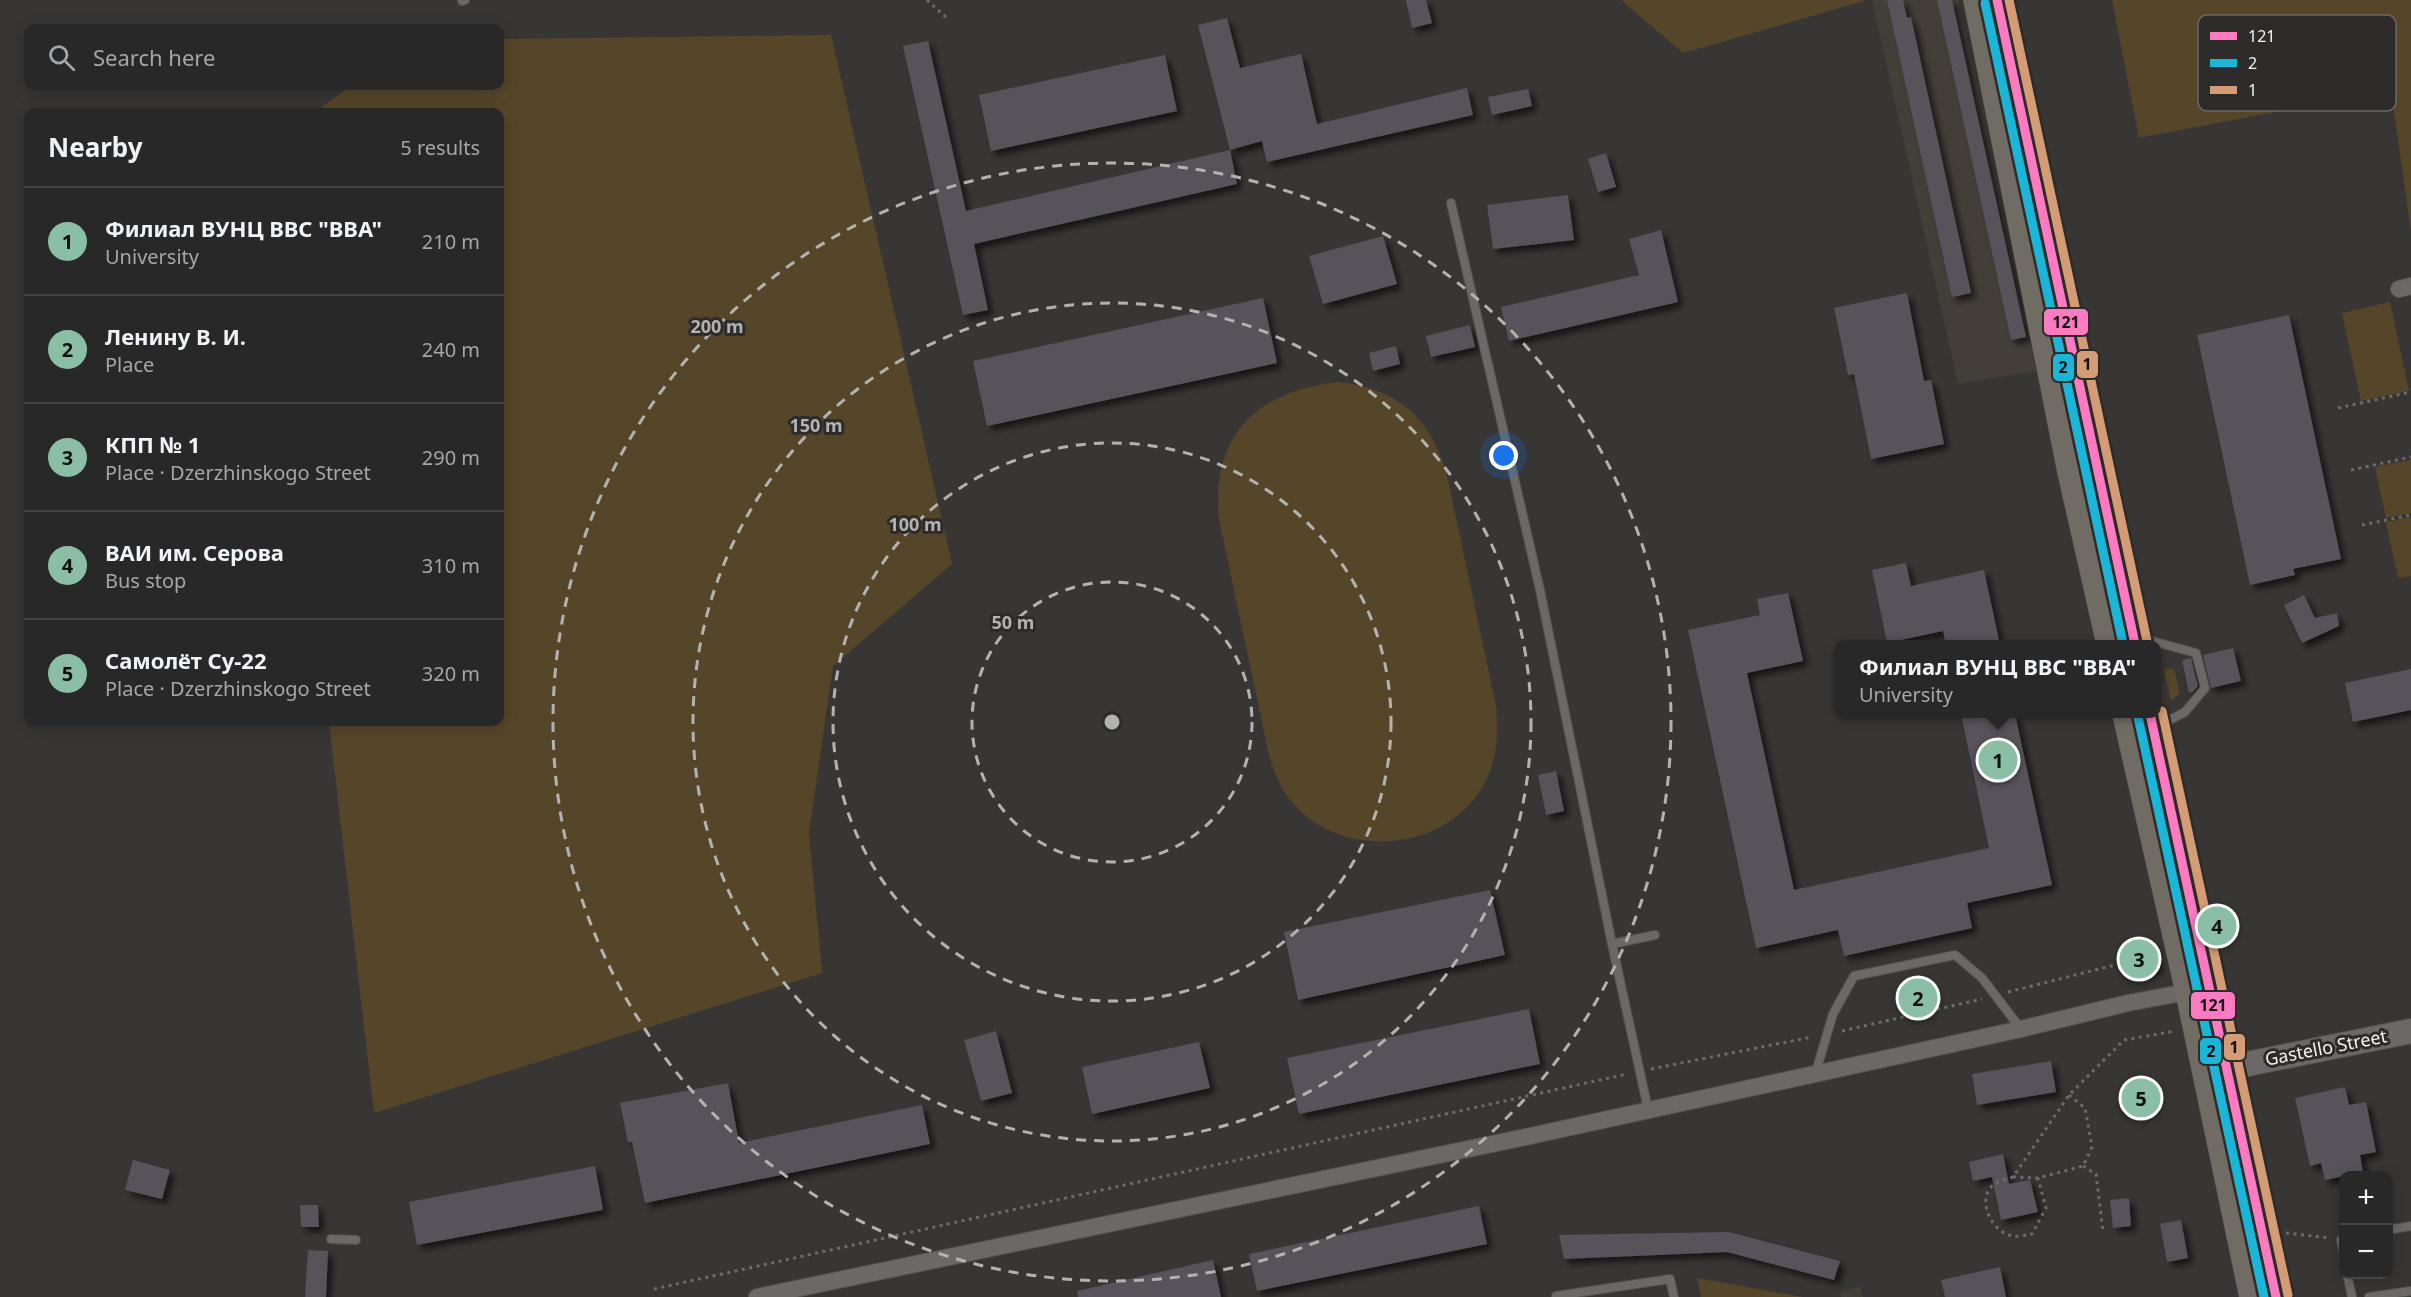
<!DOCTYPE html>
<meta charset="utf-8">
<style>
body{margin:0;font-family:"Noto Sans",sans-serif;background:#353434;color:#f1f3f6}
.controls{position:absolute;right:18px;bottom:18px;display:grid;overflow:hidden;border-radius:12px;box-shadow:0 3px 15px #0003}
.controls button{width:54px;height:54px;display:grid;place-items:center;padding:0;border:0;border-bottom:2px solid #454445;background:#292828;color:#f1f3f6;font:30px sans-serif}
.you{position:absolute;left:1504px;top:456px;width:21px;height:21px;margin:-15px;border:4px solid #fff;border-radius:50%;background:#1a73e8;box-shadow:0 0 0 9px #1a73e833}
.badge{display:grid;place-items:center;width:39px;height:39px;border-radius:50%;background:#8abfa5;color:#111;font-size:20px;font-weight:700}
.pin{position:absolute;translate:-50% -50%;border:3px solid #fff;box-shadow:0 2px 6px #0006}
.popup{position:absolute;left:1834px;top:640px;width:327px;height:78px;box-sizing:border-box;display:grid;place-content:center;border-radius:12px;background:#292828;filter:drop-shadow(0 2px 4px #0005);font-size:20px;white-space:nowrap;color:#a5a6a8}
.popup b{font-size:22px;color:#f1f3f6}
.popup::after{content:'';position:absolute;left:50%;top:100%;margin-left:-12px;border:12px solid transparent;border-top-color:#292828}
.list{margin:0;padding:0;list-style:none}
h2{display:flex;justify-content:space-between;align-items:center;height:78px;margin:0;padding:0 24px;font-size:26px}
h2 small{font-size:20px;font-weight:400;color:#a5a6a8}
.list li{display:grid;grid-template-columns:39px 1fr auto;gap:18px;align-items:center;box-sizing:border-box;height:108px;padding:0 24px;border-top:2px solid #454445}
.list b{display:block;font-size:22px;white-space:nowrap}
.list p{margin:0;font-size:20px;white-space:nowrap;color:#a5a6a8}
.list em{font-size:20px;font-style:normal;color:#a5a6a8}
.icon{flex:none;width:33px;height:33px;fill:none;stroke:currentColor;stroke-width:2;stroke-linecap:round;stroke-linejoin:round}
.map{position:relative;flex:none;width:2411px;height:1297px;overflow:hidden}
.search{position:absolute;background:#292828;box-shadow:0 3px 15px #0003;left:24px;top:24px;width:480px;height:66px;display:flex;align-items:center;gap:15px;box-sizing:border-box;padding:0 21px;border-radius:12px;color:#a5a6a8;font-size:22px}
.panel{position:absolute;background:#292828;box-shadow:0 3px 15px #0003;left:24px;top:108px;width:480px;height:618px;border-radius:12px}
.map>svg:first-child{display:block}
.built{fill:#433e38}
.green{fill:#564629}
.building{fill:#57525a;filter:url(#shadow)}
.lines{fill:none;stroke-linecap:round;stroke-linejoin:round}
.lane-casing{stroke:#525250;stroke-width:10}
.street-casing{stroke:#525250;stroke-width:18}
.secondary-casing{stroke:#525250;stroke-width:26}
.primary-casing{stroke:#525250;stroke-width:28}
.path{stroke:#6d6c6b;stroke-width:3;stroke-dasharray:3 4.5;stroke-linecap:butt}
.lane{stroke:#6a6968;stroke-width:8}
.street{stroke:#6a6968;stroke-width:16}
.secondary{stroke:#6a6968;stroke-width:24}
.primary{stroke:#706c63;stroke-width:27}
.bus-1-casing{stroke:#2e2c2a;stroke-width:14}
.bus-2-casing{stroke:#2e2c2a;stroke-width:14}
.bus-3-casing{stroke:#2e2c2a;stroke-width:14}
.bus-1{stroke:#fe7ac1;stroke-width:9}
.bus-2{stroke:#1ab6d8;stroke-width:9}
.bus-3{stroke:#d39c74;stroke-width:9}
.ring{fill:none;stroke:#b2b2b0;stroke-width:3;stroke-dasharray:10 8}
.labels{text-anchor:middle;stroke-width:6;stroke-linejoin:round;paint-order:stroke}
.street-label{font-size:18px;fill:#f4f4f2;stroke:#2e2c2a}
.key{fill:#2e2c2a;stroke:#696866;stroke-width:1.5}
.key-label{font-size:16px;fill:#f4f4f2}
.centre{fill:#b2b2b0;stroke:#2e2c2a;stroke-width:3}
.ring-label{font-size:18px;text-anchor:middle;font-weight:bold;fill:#b2b2b0;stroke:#2e2c2a;stroke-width:6;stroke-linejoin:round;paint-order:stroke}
.line-badge{stroke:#2e2c2a;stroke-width:2}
.pale-badge-label{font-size:16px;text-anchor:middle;font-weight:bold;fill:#111}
</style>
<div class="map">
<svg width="2411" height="1297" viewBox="0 0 2411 1297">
<defs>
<filter id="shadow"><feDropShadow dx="5" dy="5" stdDeviation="3" flood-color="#0009"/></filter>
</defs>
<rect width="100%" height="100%" fill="#373635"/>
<g class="built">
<path d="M1872,0H1958L1981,98L2036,371L1958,384Z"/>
<path d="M1860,1286L1863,1297H1841L1840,1293Z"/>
</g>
<g class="green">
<path d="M1621,0H1864V1L1683,53Z"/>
<path d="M2112,0H2411V231L2391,90L2139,138Z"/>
<path d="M831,35L952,564L833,666L809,833L822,973L374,1113L329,722H500V112H314L351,86H500V39Z"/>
<path d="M2390,302L2409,391L2361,401L2342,313Z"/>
<path d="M1339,382C1397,389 1428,415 1446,471L1496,706C1498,732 1498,755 1487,778C1452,853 1341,863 1290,800C1280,787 1274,771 1269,755L1219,519C1211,434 1257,391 1339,382Z"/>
<path d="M2411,460V513L2386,518L2375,467Z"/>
<path d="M2411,517V576L2398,578L2386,522Z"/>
<path d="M2164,669H2174L2180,693L2171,701Z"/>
<path d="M1697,1278L1803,1297H1701Z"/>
</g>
<g class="building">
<path d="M1406,0H1426L1432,23L1412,28Z"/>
<path d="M1887,0H1903L1907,18L1911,17L1971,293L1952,297Z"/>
<path d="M1937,0H1952L2026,337L2011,340Z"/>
<path d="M1227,18L1240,68L1301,54L1317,124L1467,88L1473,115L1267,162L1262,141L1230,150L1198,25Z"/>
<path d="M928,41L966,211L1230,150L1237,184L974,244L988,310L963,315L903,46Z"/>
<path d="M1165,55L1177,111L991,151L979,95Z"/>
<path d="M1528,89L1532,106L1492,115L1488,97Z"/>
<path d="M1606,153L1616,187L1598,192L1588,159Z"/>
<path d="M1568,195L1574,240L1493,249L1487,205Z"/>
<path d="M1661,230L1678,302L1509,341L1501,307L1639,275L1629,239Z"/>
<path d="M1383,236L1397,284L1323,304L1309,256Z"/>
<path d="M1907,293L1924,381L1931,380L1944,444L1871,459L1854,374L1848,375L1834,308Z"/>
<path d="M1263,298L1277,363L987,426L973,361Z"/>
<path d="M2289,315L2341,559L2293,569L2295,575L2250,585L2197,335Z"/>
<path d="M1470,325L1475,347L1431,357L1426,336Z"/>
<path d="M1396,346L1400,364L1373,371L1369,353Z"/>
<path d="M1906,563L1911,586L1984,570L2000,645H1946L1943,631L1887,643L1872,570Z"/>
<path d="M1788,593L1803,661L1747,673L1794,890L1989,848L1961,714H2015L2052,885L1967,903L1972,928L1844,956L1838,930L1756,948L1688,630L1760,615L1757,599Z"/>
<path d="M2304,595L2315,618L2337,613L2339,626L2302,643L2284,605Z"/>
<path d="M2233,648L2241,681L2211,688L2203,655Z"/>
<path d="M2191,658L2198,686L2193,692L2189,693L2182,660Z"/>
<path d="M2411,669V710L2353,722L2345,683Z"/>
<path d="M1556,771L1564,811L1546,815L1538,775Z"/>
<path d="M1490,890L1505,955L1298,1000L1284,932Z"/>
<path d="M2152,943L2158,968L2126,976L2120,951Z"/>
<path d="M1529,1009L1540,1064L1299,1114L1287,1058Z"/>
<path d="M996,1031L1012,1093L981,1101L964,1040Z"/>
<path d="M1199,1042L1210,1088L1092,1114L1082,1067Z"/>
<path d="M2051,1061L2056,1092L1977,1105L1972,1074Z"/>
<path d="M728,1083L739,1143L922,1105L930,1144L645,1203L632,1142H628L620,1103Z"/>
<path d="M2345,1087L2349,1105L2366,1102L2376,1152L2360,1155L2363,1172L2325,1180L2321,1163L2310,1166L2295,1098Z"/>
<path d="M2003,1154L2009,1184L2030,1180L2038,1212L2001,1220L1992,1177L1973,1181L1969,1162Z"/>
<path d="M133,1160L170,1170L162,1199L125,1190Z"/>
<path d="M595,1166L603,1210L417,1245L409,1202Z"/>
<path d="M2129,1198L2131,1226L2113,1228L2110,1200Z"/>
<path d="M300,1205H318L319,1227H301Z"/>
<path d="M1479,1206L1487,1244L1257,1291L1249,1254Z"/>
<path d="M2181,1220L2188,1258L2167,1262L2160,1224Z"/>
<path d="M1729,1232L1840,1261L1834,1280L1727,1252L1564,1259L1559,1235Z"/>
<path d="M308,1250L328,1251L326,1297H305Z"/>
<path d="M1213,1260L1221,1297H1078L1077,1291Z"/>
<path d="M2000,1267L2006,1297H1945L1941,1280Z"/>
</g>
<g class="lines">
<defs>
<g id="lane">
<path d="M462,1L465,0"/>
<path d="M1451,203L1540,590L1612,944L1648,1109"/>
<path d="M2137,637L2196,653L2205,688L2185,712L2156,727"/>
<path d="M1612,944L1655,935"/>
<path d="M1815,1075L1833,1014L1854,976L1955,955L1982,978L2021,1029"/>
<path d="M2388,1230L2411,1226"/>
<path d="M331,1239L356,1240"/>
<path d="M2344,1239L2341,1240L2344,1255"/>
<path d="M2347,1274L2352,1297"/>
<path d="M1556,1296L1670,1279L1674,1297"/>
<path d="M2369,1297L2411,1291"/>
</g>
<g id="street">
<path d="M2399,289L2411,286"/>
<path d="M757,1297L1521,1138L2021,1029L2128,1003L2197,990"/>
</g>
<path id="secondary" d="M2208,1072L2411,1031"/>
<g id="primary">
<path d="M1977,0L2071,472L2110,644"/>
<path d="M1997,0L2135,644"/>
<path d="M2126,714L2189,992L2253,1297"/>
<path d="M2150,714C2191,908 2236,1102 2276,1297"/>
</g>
</defs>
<use href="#lane" class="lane-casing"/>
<use href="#street" class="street-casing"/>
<use href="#secondary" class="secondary-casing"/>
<use href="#primary" class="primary-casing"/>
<g class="path">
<path d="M927,0L949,20"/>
<path d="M2338,408L2411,392"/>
<path d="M2351,470L2411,457"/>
<path d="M2362,525L2411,515"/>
<path d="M2008,992L2123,963"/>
<path d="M1842,1031L1982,999"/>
<path d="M1651,1069L1812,1037"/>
<path d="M2069,1095L2085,1108L2092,1147L2083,1166L2038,1178L2013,1177L2069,1095L2124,1040L2175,1031"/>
<path d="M2083,1166L2096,1174L2103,1232"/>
<path d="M2013,1177C2006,1179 1996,1181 1991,1187C1977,1203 1993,1233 2013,1236C2018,1237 2026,1235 2032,1234L2046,1208L2038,1178"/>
<path d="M2286,1233L2330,1238"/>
<path d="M654,1289L1627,1074"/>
</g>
<use href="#lane" class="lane"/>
<use href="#street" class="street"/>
<use href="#secondary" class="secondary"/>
<use href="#primary" class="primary"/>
<defs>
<g id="bus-1">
<path d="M1997,0L2135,644"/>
<path d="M2150,714L2276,1297"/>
</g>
<g id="bus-2">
<path d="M1985,3L2123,644"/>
<path d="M2138,717L2264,1297"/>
</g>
<g id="bus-3">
<path d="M2009,0L2147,641"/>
<path d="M2162,711L2288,1295"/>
</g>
</defs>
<use href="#bus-1" class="bus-1-casing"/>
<use href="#bus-2" class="bus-2-casing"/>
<use href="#bus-3" class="bus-3-casing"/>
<use href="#bus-1" class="bus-1"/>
<use href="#bus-2" class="bus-2"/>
<use href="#bus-3" class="bus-3"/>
</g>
<g class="ring">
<circle cx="1112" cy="722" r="140"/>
<circle cx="1112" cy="722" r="279"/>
<circle cx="1112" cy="722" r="419"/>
<circle cx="1112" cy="722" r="559"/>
</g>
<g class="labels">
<g class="street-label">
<text transform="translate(2326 1048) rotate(-11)" y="6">Gastello Street</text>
</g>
</g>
<rect x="2198" y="15" width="198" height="96" rx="9" class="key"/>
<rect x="2210" y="32" width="27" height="8" fill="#fe7ac1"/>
<rect x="2210" y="59" width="27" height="8" fill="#1ab6d8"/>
<rect x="2210" y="86" width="27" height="8" fill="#d39c74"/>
<g class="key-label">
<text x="2248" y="42">121</text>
<text x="2248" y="69">2</text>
<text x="2248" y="96">1</text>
</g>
<circle cx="1112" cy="722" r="9" class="centre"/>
<g class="ring-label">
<text x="717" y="333">200 m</text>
<text x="816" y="432">150 m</text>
<text x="915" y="531">100 m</text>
<text x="1013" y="629">50 m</text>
</g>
<g class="line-badge">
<rect x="2043" y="308" width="46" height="28" rx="6" fill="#fe7ac1"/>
<rect x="2076" y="350" width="23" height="29" rx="6" fill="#d39c74"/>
<rect x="2052" y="353" width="23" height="29" rx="6" fill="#1ab6d8"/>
<rect x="2190" y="991" width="46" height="29" rx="6" fill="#fe7ac1"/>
<rect x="2223" y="1033" width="23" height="28" rx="6" fill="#d39c74"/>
<rect x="2199" y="1037" width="23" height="28" rx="6" fill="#1ab6d8"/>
</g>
<g class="pale-badge-label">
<text x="2066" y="328">121</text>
<text x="2087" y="370">1</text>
<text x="2063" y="373">2</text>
<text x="2213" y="1011">121</text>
<text x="2234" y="1053">1</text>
<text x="2211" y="1057">2</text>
</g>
</svg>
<div class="controls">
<button>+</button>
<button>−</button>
</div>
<div class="you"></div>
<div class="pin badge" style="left:1998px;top:760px">1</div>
<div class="popup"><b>Филиал ВУНЦ ВВС &quot;ВВА&quot;</b>University</div>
<div class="pin badge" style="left:1918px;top:998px">2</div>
<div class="pin badge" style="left:2139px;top:959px">3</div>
<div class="pin badge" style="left:2217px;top:926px">4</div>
<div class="pin badge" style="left:2141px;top:1098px">5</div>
<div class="search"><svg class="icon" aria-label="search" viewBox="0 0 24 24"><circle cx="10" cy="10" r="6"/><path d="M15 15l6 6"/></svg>Search here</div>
<section class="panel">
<h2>Nearby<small>5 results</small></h2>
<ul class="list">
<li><span class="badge">1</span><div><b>Филиал ВУНЦ ВВС &quot;ВВА&quot;</b><p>University</p></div><em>210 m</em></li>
<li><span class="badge">2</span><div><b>Ленину В. И.</b><p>Place</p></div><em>240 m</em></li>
<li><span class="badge">3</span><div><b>КПП № 1</b><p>Place · Dzerzhinskogo Street</p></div><em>290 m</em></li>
<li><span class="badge">4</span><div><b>ВАИ им. Серова</b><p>Bus stop</p></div><em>310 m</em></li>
<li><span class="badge">5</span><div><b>Самолёт Су-22</b><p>Place · Dzerzhinskogo Street</p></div><em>320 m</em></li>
</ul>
</section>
</div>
